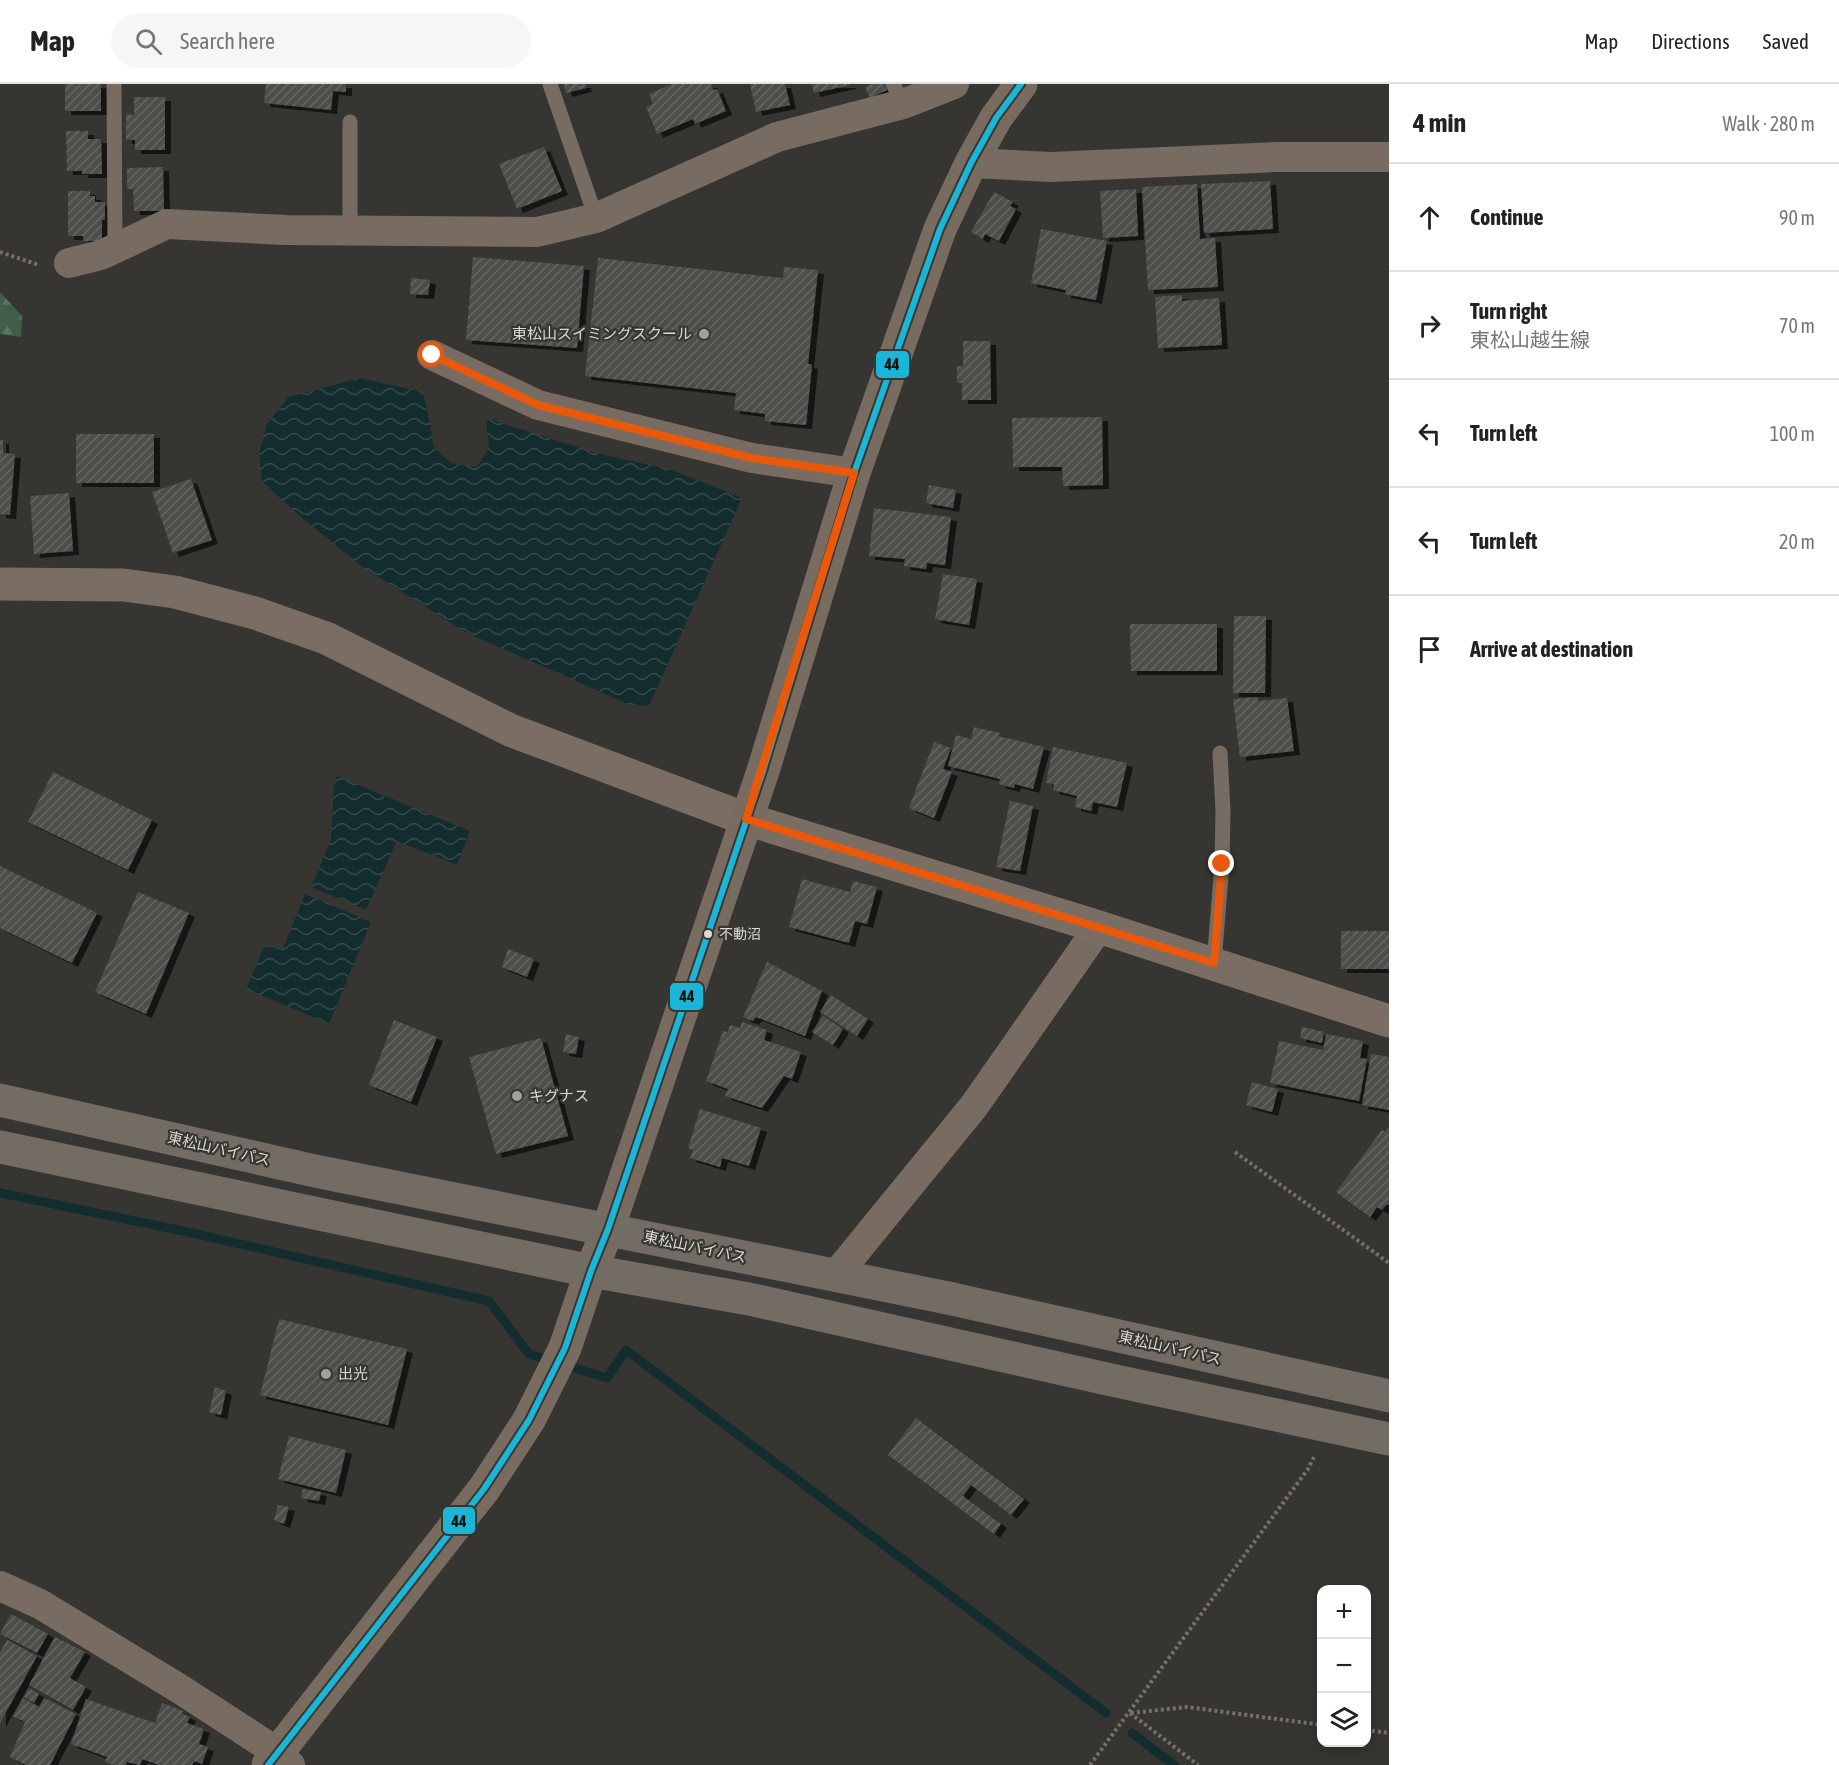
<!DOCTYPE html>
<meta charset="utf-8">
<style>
body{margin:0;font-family:"Asap Condensed","Noto Sans JP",sans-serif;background:#f6f6f6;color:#222}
.controls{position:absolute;right:18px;bottom:18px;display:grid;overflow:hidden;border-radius:12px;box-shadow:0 3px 15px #0003}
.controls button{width:54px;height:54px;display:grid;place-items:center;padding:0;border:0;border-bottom:2px solid #e0e0e0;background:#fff;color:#222;font:30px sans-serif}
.stop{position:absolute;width:18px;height:18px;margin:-14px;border:4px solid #ea580c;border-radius:50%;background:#fff}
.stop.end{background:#ea580c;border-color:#fff;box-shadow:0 2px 6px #0008}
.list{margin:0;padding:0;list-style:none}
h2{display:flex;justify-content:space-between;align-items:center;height:78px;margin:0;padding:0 24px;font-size:26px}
h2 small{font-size:20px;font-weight:400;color:#767676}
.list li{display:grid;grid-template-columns:39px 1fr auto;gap:18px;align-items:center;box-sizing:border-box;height:108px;padding:0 24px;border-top:2px solid #e0e0e0}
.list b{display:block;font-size:22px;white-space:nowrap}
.list p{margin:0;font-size:20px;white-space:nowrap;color:#767676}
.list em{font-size:20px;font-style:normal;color:#767676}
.icon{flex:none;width:33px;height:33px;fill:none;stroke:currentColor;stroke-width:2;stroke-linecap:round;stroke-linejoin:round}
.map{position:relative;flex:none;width:1389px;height:1681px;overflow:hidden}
header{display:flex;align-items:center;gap:36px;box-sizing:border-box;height:84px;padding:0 30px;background:#fff;border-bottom:2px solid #e0e0e0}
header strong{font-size:28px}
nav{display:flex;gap:33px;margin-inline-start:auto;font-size:21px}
.search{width:420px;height:54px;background:#f6f6f6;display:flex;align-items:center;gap:15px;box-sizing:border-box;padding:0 21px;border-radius:33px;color:#767676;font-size:22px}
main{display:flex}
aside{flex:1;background:#fff}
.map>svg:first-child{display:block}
.forest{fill:url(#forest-firs)}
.water{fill:url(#water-waves)}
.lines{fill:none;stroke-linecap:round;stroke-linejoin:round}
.stream{stroke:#132d2e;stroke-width:9}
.building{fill:url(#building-hatch);filter:url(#shadow)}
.path{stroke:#776f68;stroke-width:4;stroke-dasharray:3 3;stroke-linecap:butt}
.lane{stroke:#786c62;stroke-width:15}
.street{stroke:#786c62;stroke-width:30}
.secondary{stroke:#7a6e64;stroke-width:33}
.primary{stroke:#786c61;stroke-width:33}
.highway{stroke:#726c65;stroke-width:33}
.bus-1-casing{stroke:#383630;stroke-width:10}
.bus-1{stroke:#1ab6d8;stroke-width:6}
.route{stroke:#ea580c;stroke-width:8}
.poi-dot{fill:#a1a09c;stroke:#383630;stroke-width:2}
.bus-dot{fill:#dad9d5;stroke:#383630;stroke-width:2}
.labels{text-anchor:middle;stroke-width:4.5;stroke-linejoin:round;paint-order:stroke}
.bus-label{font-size:14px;fill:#dad9d5;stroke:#383630;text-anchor:start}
.poi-label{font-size:15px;fill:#dad9d5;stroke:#383630;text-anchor:start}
.street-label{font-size:15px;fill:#dad9d5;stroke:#383630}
.line-badge{stroke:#383630;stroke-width:2}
.pale-badge-label{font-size:16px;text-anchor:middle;font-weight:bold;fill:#111}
</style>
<header>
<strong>Map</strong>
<div class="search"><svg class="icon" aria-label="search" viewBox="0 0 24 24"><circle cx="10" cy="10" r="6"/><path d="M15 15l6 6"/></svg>Search here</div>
<nav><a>Map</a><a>Directions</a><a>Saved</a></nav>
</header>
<main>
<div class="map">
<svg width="1389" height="1681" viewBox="0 0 1389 1681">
<defs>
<pattern id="forest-firs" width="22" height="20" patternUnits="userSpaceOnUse" patternTransform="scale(1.5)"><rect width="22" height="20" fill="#415f48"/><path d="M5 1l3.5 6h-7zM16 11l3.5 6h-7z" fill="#5c7562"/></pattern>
<pattern id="water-waves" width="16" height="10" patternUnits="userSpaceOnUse" patternTransform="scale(1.5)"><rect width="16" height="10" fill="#132d2e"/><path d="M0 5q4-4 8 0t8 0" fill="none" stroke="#354b4b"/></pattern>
<pattern id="building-hatch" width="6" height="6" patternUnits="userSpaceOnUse" patternTransform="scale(1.5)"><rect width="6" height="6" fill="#4d4d4a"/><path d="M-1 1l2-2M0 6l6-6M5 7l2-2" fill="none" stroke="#666663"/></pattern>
<filter id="shadow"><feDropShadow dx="6" dy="4" stdDeviation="0" flood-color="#0009"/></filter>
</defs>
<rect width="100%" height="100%" fill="#363532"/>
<path class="forest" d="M0,208L22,232L21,253L0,250Z"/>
<g class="water">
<path d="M360,294L423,308L430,339L433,362L451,379L477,383L489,364L486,334L596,369L672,386L742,414L649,622L630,621L467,549L361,482L294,427L262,397L259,370L267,340L288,313Z"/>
<path d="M337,692L470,747L457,781L397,757L366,826L311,803L331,755L334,700Z"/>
<path d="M305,810L371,838L329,940L246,905L264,863L283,864Z"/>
</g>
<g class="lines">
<g class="stream">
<path d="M0,1109L183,1147L489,1217L529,1270L607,1294L626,1266L1106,1629"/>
<path d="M1132,1649L1174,1681"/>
</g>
</g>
<g class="building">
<rect x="65" y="0" width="36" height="27"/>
<path d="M266,0H346V8L333,7L331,26L264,19Z"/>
<path d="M564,0H585L586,4L566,9Z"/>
<path d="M672,0H711L713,6L717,5L726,27L695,40L693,35L657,50L646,23L653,20L649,10Z"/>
<path d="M750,0H785L790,21L756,28Z"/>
<path d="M812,0H850V1L814,9Z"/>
<path d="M871,0H884L887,6L870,14L865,3Z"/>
<path d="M134,13H165V66H135V56H126V30L134,31Z"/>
<path d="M66,47H88V55H101L102,90H82V87H67Z"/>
<path d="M544,63L562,107L517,125L499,80Z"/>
<path d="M163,83L164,127H134L133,105H127V84Z"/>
<path d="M1270,97L1273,145L1204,149L1201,100Z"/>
<path d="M1197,100L1200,155L1215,154L1218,203L1148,206L1142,103Z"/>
<path d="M1136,105L1138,152L1103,154L1100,107Z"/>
<path d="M68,107H90V112H95V118H105V136H102V157H83V152H68Z"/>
<path d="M994,108L1013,118L1010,122L1016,125L999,157L985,150L983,155L971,148Z"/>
<path d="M1041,145L1107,157L1096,216L1065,210L1066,206L1031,199Z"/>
<path d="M473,173L584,182L577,264L466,256Z"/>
<path d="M598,174L783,194L784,183L818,186L808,280L812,281L806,341L765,337V330L734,326L736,309L585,292Z"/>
<path d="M411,194L430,196L428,211L410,210Z"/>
<path d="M1182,211V217L1219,214L1222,261L1158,264L1155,213Z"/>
<path d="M963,257H990L991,316H962V299H957V282H963Z"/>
<path d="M1102,333L1103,401L1063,402L1062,383H1013L1012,334Z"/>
<rect x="76" y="350" width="78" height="49"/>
<path d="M0,356H3V369L15,370L10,431L0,430Z"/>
<path d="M191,395L212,456L173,469L152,408Z"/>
<path d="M929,401L956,406L953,424L926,419Z"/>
<path d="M69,409L73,467L34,470L30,412Z"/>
<path d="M874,424L951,433L945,481L927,479L926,485L904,482L905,475L869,472Z"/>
<path d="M943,490L977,495L969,541L935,535Z"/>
<path d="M1234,532H1266L1265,609H1233Z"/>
<path d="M1130,540H1217V587H1131Z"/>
<path d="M1257,613L1258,617L1287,614L1294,667L1240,673L1233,615Z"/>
<path d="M974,643L1000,649L999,652L1044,663L1033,705L1015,700L1014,704L999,700L1000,695L948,682L956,651L971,655Z"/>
<path d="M934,658L951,664L943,685L952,688L934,734L909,724Z"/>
<path d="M1053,663L1127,679L1117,723L1093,718L1091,727L1075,723L1077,712L1053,706L1054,700L1046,699Z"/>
<path d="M53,688L152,736L128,786L28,738Z"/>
<path d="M1010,717L1033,722L1020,787L996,783Z"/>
<path d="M0,782L97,829L72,879L0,844Z"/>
<path d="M802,795L850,808L853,797L877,803L867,840L855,837L849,859L789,843Z"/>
<path d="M138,808L189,829L146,930L95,908Z"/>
<rect x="1341" y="847" width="48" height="38"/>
<path d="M508,865L534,875L527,893L502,883Z"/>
<path d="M767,878L822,907L805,952L756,933L753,937L743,933Z"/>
<path d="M831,911L868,935L857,952L820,928Z"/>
<path d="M823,932L843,945L833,961L812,948Z"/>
<path d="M394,936L437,953L411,1018L369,1001Z"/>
<path d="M742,938L767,946L764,956L801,968L792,995L784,992L762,1024L725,1012L728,1005L706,997L723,947L728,948L730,941L740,944Z"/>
<path d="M1302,943L1324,948L1322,959L1300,954Z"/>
<path d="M566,950L579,953L576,970L563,968Z"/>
<path d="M1326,950L1363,957L1360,974L1367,975L1359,1017L1270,999L1279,957L1323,966Z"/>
<path d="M541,954L568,1052L496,1070L469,973Z"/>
<path d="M1371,970L1389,973V1026L1362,1021Z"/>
<path d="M1252,998L1278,1005L1272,1028L1246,1021Z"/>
<path d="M700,1025L761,1044L749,1082L722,1074L720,1083L690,1074L693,1066L688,1064Z"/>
<path d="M1389,1042V1121H1386L1382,1126L1377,1123L1370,1133L1336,1108L1382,1046L1385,1048Z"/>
<path d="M279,1235L407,1265L388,1341L260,1311Z"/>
<path d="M215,1303L226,1307L221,1331L209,1328Z"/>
<path d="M916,1334L1024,1415L1011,1431L971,1401L963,1412L1001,1440L994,1450L888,1371Z"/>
<path d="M289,1352L346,1366L336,1409L278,1395Z"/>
<path d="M303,1405L321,1408L319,1417L301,1414Z"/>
<path d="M278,1421L289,1423L284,1440L274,1436Z"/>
<path d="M11,1530L48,1550L37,1569L0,1550Z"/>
<path d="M55,1553L85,1568L70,1594L86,1603L73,1626L29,1601Z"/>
<path d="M7,1556L37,1572L0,1639V1568Z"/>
<path d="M29,1604L39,1610L34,1619L24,1613Z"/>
<path d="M23,1614L39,1623L44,1614L76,1630L50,1681H26L10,1673L25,1638L13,1632Z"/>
<path d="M86,1615L155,1639L162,1619L183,1627L182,1629L190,1633L187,1639L204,1645L199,1660L208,1663L202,1680L194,1677L192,1681H159L142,1675L140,1681L127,1678L126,1681H114L105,1678L107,1673L71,1660Z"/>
</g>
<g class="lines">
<g class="path">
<path d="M0,168L39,181"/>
<path d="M1235,1068L1389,1179"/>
<path d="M1130,1629L1198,1681"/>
<path d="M1131,1629L1187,1623L1322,1641"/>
<path d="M1366,1646L1389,1649"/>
<path d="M1090,1681L1308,1385L1315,1371"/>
</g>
<g class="lane">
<path d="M114,0L115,165"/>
<path d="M550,0L596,134"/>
<path d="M893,0L903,20"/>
<path d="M350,38V147"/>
<path d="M1214,879L1222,780L1223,727L1220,669"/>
</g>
<g class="street">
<path d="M971,79L1051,83L1276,73H1389"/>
<path d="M69,179L101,171L167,140L285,146L537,148L596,134L777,53L903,20L954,0"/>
<path d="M432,271L538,321L752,374L854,389"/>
<path d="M836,1191L974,1022L1099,843"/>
<path d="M0,1502L40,1520L180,1605L277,1668L290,1681"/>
</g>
<path class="secondary" d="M0,500L123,501L175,508L255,529L326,554L510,646L746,735L1099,843L1389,937"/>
<path class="primary" d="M268,1681L484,1405L529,1336L565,1264L591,1187L608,1145L763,687L854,389L940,145L971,79L996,34L1021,0"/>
<g class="highway">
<path d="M0,1016L315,1087L948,1214L1389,1312"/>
<path d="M0,1063L591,1187L749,1215L1116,1297L1389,1355"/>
</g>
<defs>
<path id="bus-1" d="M268,1681L484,1405L529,1336L565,1264L591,1187L608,1145L763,687L854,389L940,145L971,79L996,34L1021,0"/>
</defs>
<use href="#bus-1" class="bus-1-casing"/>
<use href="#bus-1" class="bus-1"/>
</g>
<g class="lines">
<path class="route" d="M432,271L538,321L752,374L854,389L746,735L1214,879L1222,780"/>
</g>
<g class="poi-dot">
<circle cx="704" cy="250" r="6"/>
<circle cx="517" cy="1012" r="6"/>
<circle cx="326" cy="1290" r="6"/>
</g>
<circle class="bus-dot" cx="708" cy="850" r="5"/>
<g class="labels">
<g class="bus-label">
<text x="719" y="855">不動沼</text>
</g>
<g class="poi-label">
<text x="692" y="255" text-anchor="end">東松山スイミングスクール</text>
<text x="529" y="1017">キグナス</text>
<text x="338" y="1295">出光</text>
</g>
<g class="street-label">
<text transform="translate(219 1065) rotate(13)" y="5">東松山バイパス</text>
<text transform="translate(695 1163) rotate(12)" y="5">東松山バイパス</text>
<text transform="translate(1170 1264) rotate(13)" y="5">東松山バイパス</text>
</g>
</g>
<g class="line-badge">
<rect x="875" y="266" width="35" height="29" rx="6" fill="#1ab6d8"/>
<rect x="669" y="898" width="35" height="29" rx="6" fill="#1ab6d8"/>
<rect x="442" y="1422" width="34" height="29" rx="6" fill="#1ab6d8"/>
</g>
<g class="pale-badge-label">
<text x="892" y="286">44</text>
<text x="687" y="918">44</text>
<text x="459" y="1443">44</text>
</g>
</svg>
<div class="controls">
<button>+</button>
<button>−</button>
<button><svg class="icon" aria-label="layers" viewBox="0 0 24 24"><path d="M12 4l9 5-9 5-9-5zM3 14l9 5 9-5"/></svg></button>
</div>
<div class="stop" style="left:432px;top:271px"></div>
<div class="stop end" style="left:1222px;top:780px"></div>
</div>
<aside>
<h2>4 min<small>Walk · 280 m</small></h2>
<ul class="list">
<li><svg class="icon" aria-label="ahead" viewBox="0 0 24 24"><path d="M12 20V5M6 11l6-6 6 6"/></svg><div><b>Continue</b></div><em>90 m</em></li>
<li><svg class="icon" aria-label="right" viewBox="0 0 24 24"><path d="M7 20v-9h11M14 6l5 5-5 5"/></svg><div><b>Turn right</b><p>東松山越生線</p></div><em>70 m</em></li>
<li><svg class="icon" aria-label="left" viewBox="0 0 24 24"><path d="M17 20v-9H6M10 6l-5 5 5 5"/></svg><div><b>Turn left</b></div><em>100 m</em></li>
<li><svg class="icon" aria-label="left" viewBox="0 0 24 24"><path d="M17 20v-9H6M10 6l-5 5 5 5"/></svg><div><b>Turn left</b></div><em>20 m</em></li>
<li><svg class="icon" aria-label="arrive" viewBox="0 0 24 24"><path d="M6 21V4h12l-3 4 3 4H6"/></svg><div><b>Arrive at destination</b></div></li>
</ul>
</aside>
</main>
